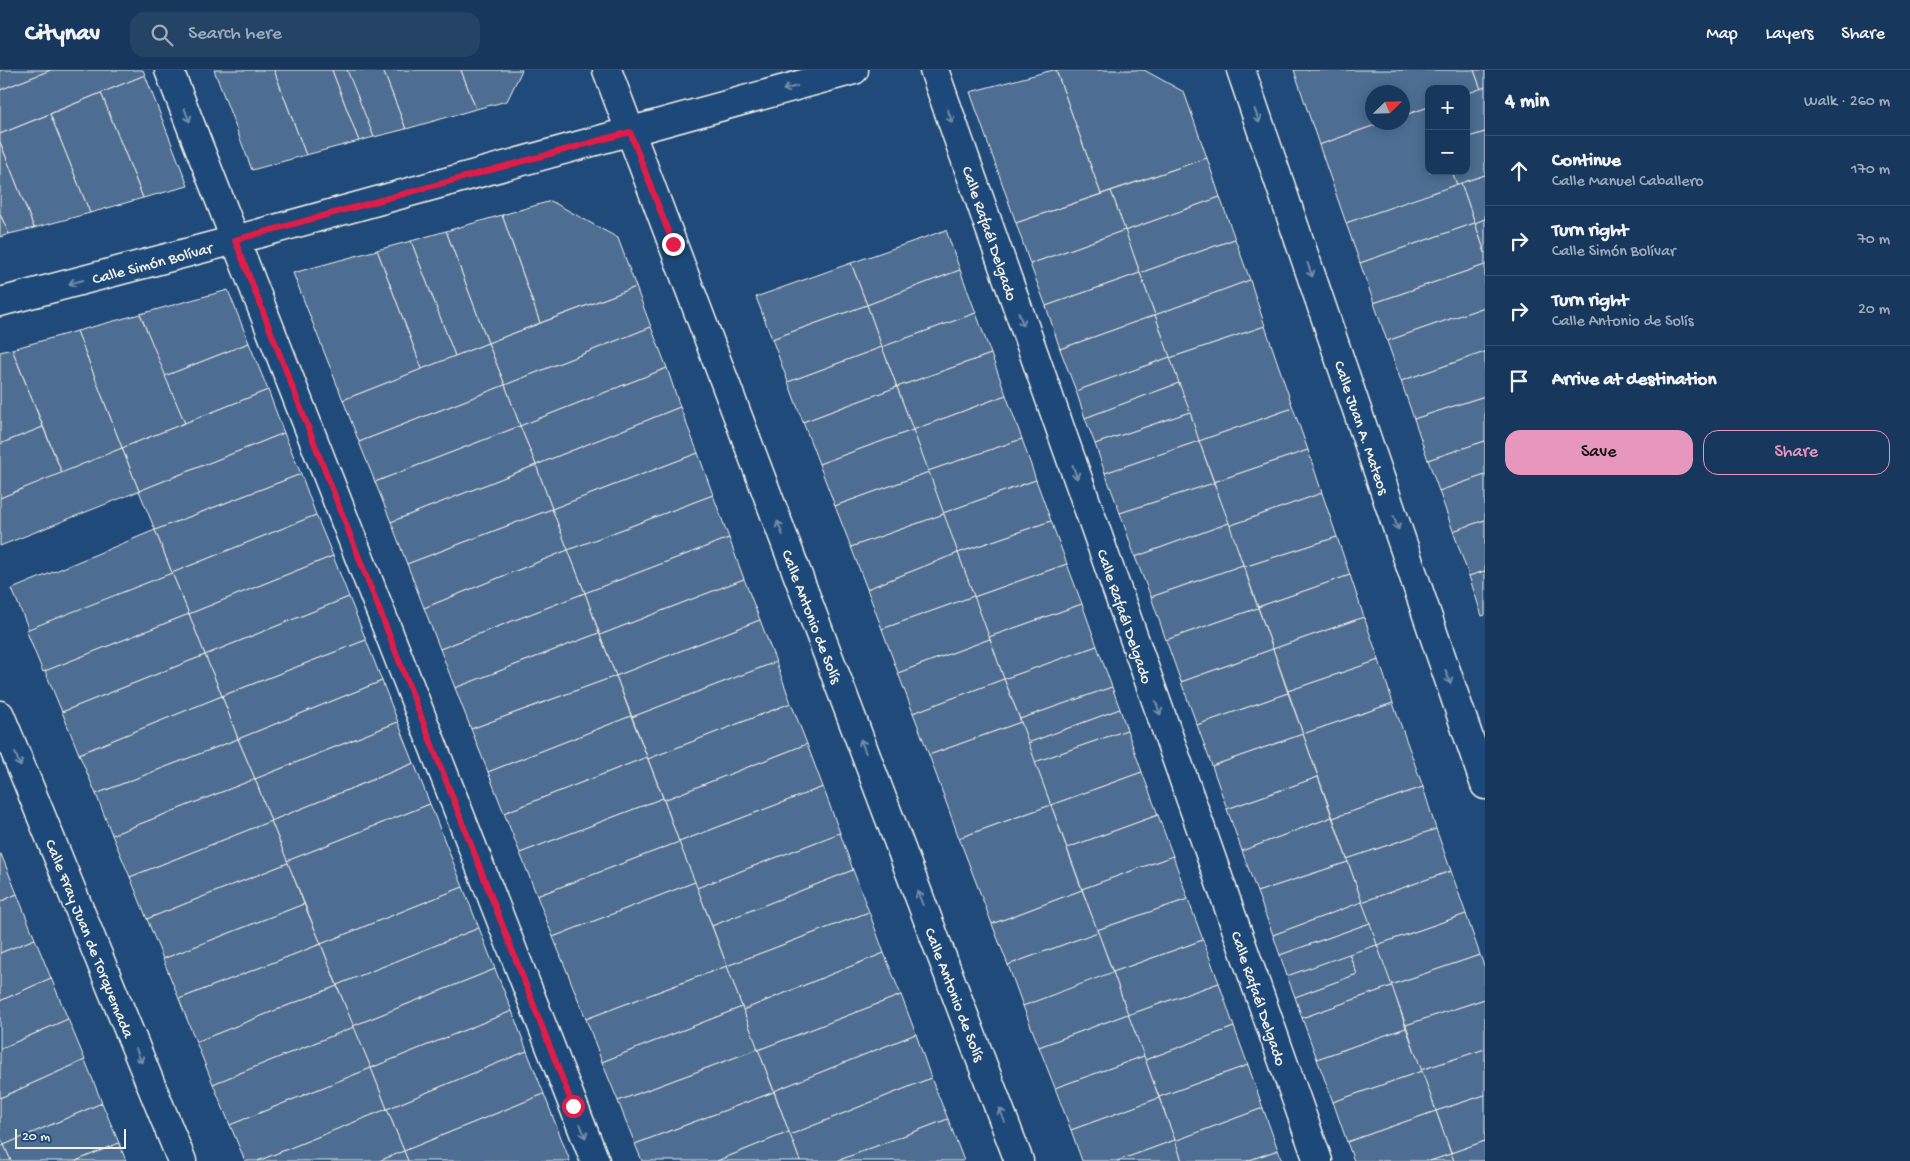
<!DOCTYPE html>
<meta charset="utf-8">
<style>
body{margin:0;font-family:"Gochi Hand",sans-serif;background:#244365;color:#f1f3f6}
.controls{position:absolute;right:15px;top:15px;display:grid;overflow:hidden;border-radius:10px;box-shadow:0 2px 12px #0003}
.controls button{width:45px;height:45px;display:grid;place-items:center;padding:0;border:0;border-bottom:1px solid #365272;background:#17385c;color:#f1f3f6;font:25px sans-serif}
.compass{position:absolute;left:1365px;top:15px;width:45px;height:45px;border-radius:50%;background:#17385c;box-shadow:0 2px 12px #0003;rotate:67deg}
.scale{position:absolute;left:15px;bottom:12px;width:111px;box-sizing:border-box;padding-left:5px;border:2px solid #f4f1e8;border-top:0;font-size:14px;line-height:18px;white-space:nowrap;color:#f4f1e8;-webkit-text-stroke:4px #1f4a7a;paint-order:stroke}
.stop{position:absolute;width:15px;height:15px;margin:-11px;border:4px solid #e11d48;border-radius:50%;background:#fff}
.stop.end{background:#e11d48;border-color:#fff;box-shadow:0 1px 5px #0008}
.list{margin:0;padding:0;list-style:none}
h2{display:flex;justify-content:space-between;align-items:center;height:65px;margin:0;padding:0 20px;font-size:21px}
h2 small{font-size:16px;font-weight:400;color:#9eacbb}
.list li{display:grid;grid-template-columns:32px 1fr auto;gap:15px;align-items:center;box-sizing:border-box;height:70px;padding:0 20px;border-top:1px solid #365272}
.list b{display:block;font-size:19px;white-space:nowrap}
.list p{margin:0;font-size:16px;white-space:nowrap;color:#9eacbb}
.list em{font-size:16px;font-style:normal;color:#9eacbb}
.actions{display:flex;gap:10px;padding:15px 20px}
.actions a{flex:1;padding:11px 0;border:1px solid #e797bd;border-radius:15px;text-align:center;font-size:18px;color:#e797bd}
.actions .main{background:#e797bd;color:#111}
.icon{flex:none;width:28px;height:28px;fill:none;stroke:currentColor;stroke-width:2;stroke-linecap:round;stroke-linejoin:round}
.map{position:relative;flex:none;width:1485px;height:1091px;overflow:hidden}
header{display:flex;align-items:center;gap:30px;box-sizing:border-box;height:70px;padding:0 25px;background:#17385c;border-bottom:1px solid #365272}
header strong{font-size:24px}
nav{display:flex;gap:28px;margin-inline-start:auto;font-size:18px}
.search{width:350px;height:45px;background:#244365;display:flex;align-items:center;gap:12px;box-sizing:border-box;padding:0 18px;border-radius:15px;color:#9eacbb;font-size:19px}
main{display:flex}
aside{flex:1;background:#17385c}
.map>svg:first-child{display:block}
.building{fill:#4d6e92;stroke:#f4f1e8}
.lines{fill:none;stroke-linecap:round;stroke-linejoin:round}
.street-casing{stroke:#f4f1e8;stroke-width:31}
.secondary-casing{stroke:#f4f1e8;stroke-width:31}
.street{stroke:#1f4a7a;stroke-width:28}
.secondary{stroke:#1f4a7a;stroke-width:28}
.oneway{stroke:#748da6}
.route{stroke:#e11d48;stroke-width:6}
.labels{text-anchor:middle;stroke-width:4;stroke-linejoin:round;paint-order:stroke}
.street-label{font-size:16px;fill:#f4f1e8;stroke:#1f4a7a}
</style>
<header>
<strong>Citynav</strong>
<div class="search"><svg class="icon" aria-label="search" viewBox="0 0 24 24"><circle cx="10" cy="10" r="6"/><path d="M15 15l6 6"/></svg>Search here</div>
<nav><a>Map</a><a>Layers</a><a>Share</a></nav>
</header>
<main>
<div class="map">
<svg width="1485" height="1091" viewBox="0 0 1485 1091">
<rect width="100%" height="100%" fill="#1f4a7a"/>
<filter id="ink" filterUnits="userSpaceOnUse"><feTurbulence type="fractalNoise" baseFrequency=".02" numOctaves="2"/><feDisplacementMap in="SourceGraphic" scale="10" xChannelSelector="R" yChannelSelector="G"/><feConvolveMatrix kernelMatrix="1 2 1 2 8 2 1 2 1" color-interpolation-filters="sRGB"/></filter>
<g filter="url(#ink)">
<g class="building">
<path d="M0,0H51L0,20Z"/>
<path d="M51,0H143L145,5L0,64V20Z"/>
<path d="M214,0H274L306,85L252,100Z"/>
<path d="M274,0H332L359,71L306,85Z"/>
<path d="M332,0H348L374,67L359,71Z"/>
<path d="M347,0H383L406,59L374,67Z"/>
<path d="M383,0H461L476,39L406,59Z"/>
<path d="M461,0H522L507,31L476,39Z"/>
<path d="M1053,0H1056L1101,124L1016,153L970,22Z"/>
<path d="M1056,0H1144L1184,22L1207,88L1101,124Z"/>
<path d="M1294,0H1474L1481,19L1466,24V19H1429V37L1402,46V22H1372V52H1384L1319,75Z"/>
<path d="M1474,0H1485V17L1481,19Z"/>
<path d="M145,5L188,116L143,128L101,23Z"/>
<path d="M1485,17V62L1466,68V24Z"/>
<path d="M101,23L143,128L90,143L50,44Z"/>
<path d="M1429,37V101H1452L1457,115L1346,153L1319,75L1384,52H1402V46Z"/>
<path d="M50,44L90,143L34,158L0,72V64Z"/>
<path d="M1485,62V105L1457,115L1452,101H1466V68Z"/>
<path d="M0,72L34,158L9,164L0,144Z"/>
<path d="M1207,88L1220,127L1125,161L1111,121Z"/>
<path d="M1485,105V149L1475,153L1461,113Z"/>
<path d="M1461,113L1475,153L1360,193L1346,153Z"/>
<path d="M1111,121L1125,160L1030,194L1016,153Z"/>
<path d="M1220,127L1235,169L1140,203L1125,161Z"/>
<path d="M551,131L618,168L636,217L540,253L502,145Z"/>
<path d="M0,144L9,164L0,167Z"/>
<path d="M502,145L540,253L488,273L446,161Z"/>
<path d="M1485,149V183L1475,153Z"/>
<path d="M1475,153L1485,183V195L1374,233L1360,193Z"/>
<path d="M946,160L960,200L867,235L851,193Z"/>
<path d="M1125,160L1140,203L1046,236L1030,194Z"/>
<path d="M446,161L488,273L455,286L411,171Z"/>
<path d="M1235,169L1250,210L1155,245L1140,203Z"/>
<path d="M411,171L455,286L422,299L377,180Z"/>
<path d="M377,180L422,299L343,330L293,203Z"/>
<path d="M851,193L867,235L772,269L756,227Z"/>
<path d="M1485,195V237L1387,271L1374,233Z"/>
<path d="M960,200L976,243L882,277L867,235Z"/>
<path d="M1140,203L1155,245L1060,279L1046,236Z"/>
<path d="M1250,210L1265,256L1170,288L1155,245Z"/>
<path d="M636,217L651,257L505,315L488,273Z"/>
<path d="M228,220L249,273L165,306L140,244Z"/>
<path d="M867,235L882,277L788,312L772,269Z"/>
<path d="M1485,237V282L1401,311L1387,271Z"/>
<path d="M976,243L991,284L897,317L882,277Z"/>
<path d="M140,244L185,353L122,378L77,261Z"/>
<path d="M1155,245L1170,287L1076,321L1060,279Z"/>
<path d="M1265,256L1293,338L1199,371L1170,288Z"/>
<path d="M651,257L667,298L520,356L505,315Z"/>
<path d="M77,261L122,378L62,403L12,279Z"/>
<path d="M249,273L268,320L185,353L165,306Z"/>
<path d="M488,273L505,315L359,372L343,330Z"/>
<path d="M882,277L897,317L803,352L788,312Z"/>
<path d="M12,279L43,357L0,374V282Z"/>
<path d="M1485,282V326L1414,349L1401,311Z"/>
<path d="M991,284L1006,325L913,360L897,317Z"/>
<path d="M1170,287L1179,313L1085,348L1076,321Z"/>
<path d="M667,298L680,337L536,395L520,356Z"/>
<path d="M1179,313L1190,342L1095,374L1085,348Z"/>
<path d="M505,315L520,356L375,412L359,372Z"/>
<path d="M897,317L913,360L819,394L803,352Z"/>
<path d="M268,320L284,363L139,421L122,378Z"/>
<path d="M1006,325L1022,369L928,401L913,360Z"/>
<path d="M1485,326V371L1428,390L1414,349Z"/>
<path d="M680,337L698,383L552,439L536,395Z"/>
<path d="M1293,338L1308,380L1214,412L1199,371Z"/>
<path d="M1190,342L1199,371L1105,403L1095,374Z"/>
<path d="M520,356L536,395L391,452L375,412Z"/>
<path d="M43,357L62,403L0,428V374Z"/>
<path d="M913,360L929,402L835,436L819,394Z"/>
<path d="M284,363L301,404L155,460L139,421Z"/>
<path d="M1022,369L1036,410L943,443L928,401Z"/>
<path d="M1199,371L1214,413L1120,443L1105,403Z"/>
<path d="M1485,371V405L1439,421L1428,390Z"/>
<path d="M122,378L139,421L0,476V428Z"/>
<path d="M1308,380L1322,423L1229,456L1214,412Z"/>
<path d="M698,383L713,425L568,480L552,439Z"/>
<path d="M536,395L552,439L407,494L391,452Z"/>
<path d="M929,402L944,444L851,477L835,436Z"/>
<path d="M301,404L316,445L172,503L155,460Z"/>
<path d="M1485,405V450L1453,461L1439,421Z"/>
<path d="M1036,410L1051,451L958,483L943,443Z"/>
<path d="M1214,413L1229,453L1135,487L1120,443Z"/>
<path d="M1322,423L1337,467L1244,497L1229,456Z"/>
<path d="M713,425L729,468L585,523L568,480Z"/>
<path d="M552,439L568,480L424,538L407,494Z"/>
<path d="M944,444L958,483L867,519L851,477Z"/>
<path d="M316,445L333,486L189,544L172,503Z"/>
<path d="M1485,450V501L1469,506L1453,461Z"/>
<path d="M1051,451L1067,494L974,527L958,483Z"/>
<path d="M1229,453L1243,495L1151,527L1135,487Z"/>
<path d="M155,460L172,503L29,560L12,519Z"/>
<path d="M1337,467L1350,505L1258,537L1244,497Z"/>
<path d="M729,468L744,509L600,565L585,523Z"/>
<path d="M568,480L585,523L440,579L424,538Z"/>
<path d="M958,483L974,526L882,559L867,519Z"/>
<path d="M333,486L349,527L205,585L189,544Z"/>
<path d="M1067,494L1082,534L989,567L974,527Z"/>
<path d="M1243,495L1258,538L1166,570L1151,527Z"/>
<path d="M1485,501V545L1482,546L1469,506Z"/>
<path d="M172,503L189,544L43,602L26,560Z"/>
<path d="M1350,505L1364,547L1273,579L1258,537Z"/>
<path d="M744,509L760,550L616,606L600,565Z"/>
<path d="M585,523L599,563L455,618L440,579Z"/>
<path d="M974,526L990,569L898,603L882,559Z"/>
<path d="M349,527L366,570L222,626L205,585Z"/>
<path d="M1082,534L1097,576L1004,609L989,567Z"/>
<path d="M1258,538L1273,579L1181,612L1166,570Z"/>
<path d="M189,544L205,585L62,642L45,601Z"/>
<path d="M1364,547L1379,590L1288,621L1273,579Z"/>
<path d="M760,550L776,592L632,647L616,606Z"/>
<path d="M599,563L616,606L471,659L455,618Z"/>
<path d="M990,569L1004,609L913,643L898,603Z"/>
<path d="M366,570L382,611L238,669L222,626Z"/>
<path d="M1097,576L1112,617L1020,649L1004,609Z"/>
<path d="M1273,579L1288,623L1197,655L1181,612Z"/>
<path d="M205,585L222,626L79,684L62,642Z"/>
<path d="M1379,590L1393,633L1303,664L1288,621Z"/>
<path d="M776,592L791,633L648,689L632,647Z"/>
<path d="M616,606L631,646L488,702L471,659Z"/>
<path d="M1004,609L1021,652L929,685L913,643Z"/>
<path d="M382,611L398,652L255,709L238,669Z"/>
<path d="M1112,617L1120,639L1028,673L1020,649Z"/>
<path d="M1288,623L1303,664L1212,696L1197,655Z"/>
<path d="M222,626L238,669L96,724L79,684Z"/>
<path d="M791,633L807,674L664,730L648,689Z"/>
<path d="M1393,633L1423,717L1333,748L1303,664Z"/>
<path d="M1120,639L1127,660L1035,692L1028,673Z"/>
<path d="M631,646L647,687L504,743L488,702Z"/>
<path d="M398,652L414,693L271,751L255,709Z"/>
<path d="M1021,652L1051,735L959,768L929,685Z"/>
<path d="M1127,660L1142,702L1051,735L1035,692Z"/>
<path d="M1303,664L1318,707L1227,739L1212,696Z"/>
<path d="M238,669L255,709L112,765L96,724Z"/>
<path d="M807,674L823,717L679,772L664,730Z"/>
<path d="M647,687L663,728L520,783L504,743Z"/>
<path d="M414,693L430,734L287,791L271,751Z"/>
<path d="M1142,702L1158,745L1067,778L1051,735Z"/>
<path d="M1318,707L1332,747L1242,781L1227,739Z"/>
<path d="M255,709L271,751L130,807L112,765Z"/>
<path d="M823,717L840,763L697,818L679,772Z"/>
<path d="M1423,717L1436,759L1347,789L1333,748Z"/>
<path d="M663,728L679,772L537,826L520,783Z"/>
<path d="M430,734L463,817L321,874L287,791Z"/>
<path d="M1051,735L1082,820L992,854L959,768Z"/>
<path d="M1158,745L1173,786L1082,819L1067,778Z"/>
<path d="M1332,747L1348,792L1257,822L1242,781Z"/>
<path d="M271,751L288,793L147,849L130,807Z"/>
<path d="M1436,759L1451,801L1362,832L1347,789Z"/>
<path d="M840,763L853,800L712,856L697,818Z"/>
<path d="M679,772L695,812L553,867L537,826Z"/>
<path d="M1,784L17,824L0,832V784Z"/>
<path d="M1173,786L1188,829L1097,860L1082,819Z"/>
<path d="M1348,792L1362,832L1273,865L1257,822Z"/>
<path d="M288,793L304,834L163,889L147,849Z"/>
<path d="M853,800L869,842L727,896L712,856Z"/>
<path d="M1451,801L1466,844L1377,875L1362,832Z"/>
<path d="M695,812L727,896L586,949L553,867Z"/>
<path d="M463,817L479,858L337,915L321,874Z"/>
<path d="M1082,820L1098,862L1008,895L992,854Z"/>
<path d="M17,824L35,869L0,883V832Z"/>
<path d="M1188,829L1203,870L1113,902L1097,860Z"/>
<path d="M1362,832L1370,853L1280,885L1273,865Z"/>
<path d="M304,834L321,874L179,929L163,889Z"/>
<path d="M869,842L884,883L743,940L727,896Z"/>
<path d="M1466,844L1480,885L1391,915L1377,875Z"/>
<path d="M1370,853L1377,875L1287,906L1280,885Z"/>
<path d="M479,858L495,899L353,956L337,915Z"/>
<path d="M1098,862L1113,903L1023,936L1008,895Z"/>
<path d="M35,869L51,908L0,931V883Z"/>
<path d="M1203,870L1219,913L1128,945L1113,902Z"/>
<path d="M321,874L337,916L196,972L179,929Z"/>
<path d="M1377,875L1392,916L1302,948L1295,927L1357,904L1349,884Z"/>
<path d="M884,883L901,925L758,980L743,940Z"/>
<path d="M1349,884L1357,904L1295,927L1287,906Z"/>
<path d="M1480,885L1485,898V929L1406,955L1391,915Z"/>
<path d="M727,896L742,937L602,992L586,949Z"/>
<path d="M495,899L512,941L371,998L353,956Z"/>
<path d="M1113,902L1128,944L1039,977L1023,936Z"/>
<path d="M51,908L68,949L0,979V931Z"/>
<path d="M1219,913L1234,957L1145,990L1128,945Z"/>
<path d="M337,916L354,957L213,1014L196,972Z"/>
<path d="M1392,916L1406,958L1317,989L1302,948Z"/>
<path d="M901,925L916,964L774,1021L758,980Z"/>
<path d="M1485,929V979L1421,1000L1406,955Z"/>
<path d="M742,937L758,979L618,1031L602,992Z"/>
<path d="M512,941L527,981L387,1039L371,998Z"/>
<path d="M1128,944L1144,986L1055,1018L1039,977Z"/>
<path d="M68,949L85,990L0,1028V979Z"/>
<path d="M354,957L371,998L230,1055L213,1014Z"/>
<path d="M1234,957L1248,995L1159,1027L1145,990Z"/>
<path d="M1406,958L1422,1001L1333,1032L1317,989Z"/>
<path d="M916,964L931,1008L790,1065L774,1021Z"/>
<path d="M758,979L774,1022L635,1074L618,1031Z"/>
<path d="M1485,979V1025L1436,1041L1421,1000Z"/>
<path d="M527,981L544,1024L404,1081L387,1039Z"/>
<path d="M1144,986L1159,1028L1071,1060L1055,1018Z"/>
<path d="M85,990L102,1033L4,1075L0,1067V1028Z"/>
<path d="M1248,995L1263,1038L1175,1071L1159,1027Z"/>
<path d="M371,998L387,1039L258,1091H245L230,1055Z"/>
<path d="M1422,1001L1436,1041L1347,1072L1333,1032Z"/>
<path d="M931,1008L948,1049L837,1091H800L790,1065Z"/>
<path d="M774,1022L789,1062L717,1091H642L635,1074Z"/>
<path d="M544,1024L570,1091H408L404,1081Z"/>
<path d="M1485,1025V1071L1451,1083L1436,1041Z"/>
<path d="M1159,1028L1175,1070L1117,1091H1082L1071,1060Z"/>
<path d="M102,1033L119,1073L76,1091H11L4,1075Z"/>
<path d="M1263,1038L1278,1080L1247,1091H1182L1175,1071Z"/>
<path d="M387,1039L404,1081L379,1091H258Z"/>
<path d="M1436,1041L1451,1084L1430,1091H1354L1347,1072Z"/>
<path d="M948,1049L964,1091H837Z"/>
<path d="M789,1062L800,1091H717Z"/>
<path d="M1175,1070L1182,1091H1117Z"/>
<path d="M1485,1071V1091H1454L1451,1083Z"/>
<path d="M119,1073L126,1091H76Z"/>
<path d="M4,1075L11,1091H0V1077Z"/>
<path d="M1278,1080L1282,1091H1247Z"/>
<path d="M404,1081L408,1091H379Z"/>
<path d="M1451,1084L1454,1091H1430Z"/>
</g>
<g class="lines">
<defs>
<g id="street">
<path d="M169,0L595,1091"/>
<path d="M607,0L1019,1091"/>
<path d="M934,0L1318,1091"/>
<path d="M0,645L182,1091"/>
</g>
<g id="secondary">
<path d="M1241,0L1485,715"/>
<path d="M0,232L235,170L854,0"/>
</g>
</defs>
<use href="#street" class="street-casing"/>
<use href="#secondary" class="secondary-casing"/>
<use href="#street" class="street"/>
<use href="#secondary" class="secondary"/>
</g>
<defs><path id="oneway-shaft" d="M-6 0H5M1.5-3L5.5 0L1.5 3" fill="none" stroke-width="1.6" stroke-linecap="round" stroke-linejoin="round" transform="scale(1.25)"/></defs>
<g class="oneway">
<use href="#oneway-shaft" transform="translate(790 18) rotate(164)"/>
<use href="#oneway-shaft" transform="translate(187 45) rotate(69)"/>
<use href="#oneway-shaft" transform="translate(950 46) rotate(71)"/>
<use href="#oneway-shaft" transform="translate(1257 46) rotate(71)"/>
<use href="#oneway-shaft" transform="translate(1310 200) rotate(71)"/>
<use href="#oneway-shaft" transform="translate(76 212) rotate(165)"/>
<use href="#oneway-shaft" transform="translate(1021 249) rotate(71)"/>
<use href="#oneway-shaft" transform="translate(1075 402) rotate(71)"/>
<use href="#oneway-shaft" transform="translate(1396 453) rotate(71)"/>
<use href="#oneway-shaft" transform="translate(780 458) rotate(-111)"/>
<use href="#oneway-shaft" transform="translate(1448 607) rotate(71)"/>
<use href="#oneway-shaft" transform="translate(1158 638) rotate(71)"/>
<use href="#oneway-shaft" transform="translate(863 676) rotate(-111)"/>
<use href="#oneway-shaft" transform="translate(18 690) rotate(68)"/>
<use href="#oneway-shaft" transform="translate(920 828) rotate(-111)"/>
<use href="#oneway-shaft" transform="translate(139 986) rotate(68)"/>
<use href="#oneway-shaft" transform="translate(1002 1045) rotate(-111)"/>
<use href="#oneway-shaft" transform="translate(583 1061) rotate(69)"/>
</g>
</g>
<g class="lines" filter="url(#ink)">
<path class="route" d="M573,1036L235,170L630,62L673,174"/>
</g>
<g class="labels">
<g class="street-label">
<text transform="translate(991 163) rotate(71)" y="6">Calle Rafaél Delgado</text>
<text transform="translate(152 192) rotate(-15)" y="6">Calle Simón Bolívar</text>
<text transform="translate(1363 357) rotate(71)" y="6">Calle Juan A. Mateos</text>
<text transform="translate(813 546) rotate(69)" y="6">Calle Antonio de Solís</text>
<text transform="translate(1126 546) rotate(71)" y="6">Calle Rafaél Delgado</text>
<text transform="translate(91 868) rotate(68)" y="6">Calle Fray Juan de Torquemada</text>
<text transform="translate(956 924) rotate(69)" y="6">Calle Antonio de Solís</text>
<text transform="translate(1260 928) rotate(71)" y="6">Calle Rafaél Delgado</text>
</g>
</g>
</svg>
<div class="controls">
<button>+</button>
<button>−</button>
</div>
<svg class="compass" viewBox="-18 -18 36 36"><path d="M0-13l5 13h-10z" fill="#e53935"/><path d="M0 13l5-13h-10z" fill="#9eacbb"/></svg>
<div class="scale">20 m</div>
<div class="stop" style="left:573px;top:1036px"></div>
<div class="stop end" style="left:673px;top:174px"></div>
</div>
<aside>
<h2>4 min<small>Walk · 260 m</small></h2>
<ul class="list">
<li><svg class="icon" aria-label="ahead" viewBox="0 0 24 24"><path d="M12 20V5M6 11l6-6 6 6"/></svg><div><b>Continue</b><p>Calle Manuel Caballero</p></div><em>170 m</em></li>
<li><svg class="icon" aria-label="right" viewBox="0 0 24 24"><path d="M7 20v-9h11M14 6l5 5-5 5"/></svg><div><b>Turn right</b><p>Calle Simón Bolívar</p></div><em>70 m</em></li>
<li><svg class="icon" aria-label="right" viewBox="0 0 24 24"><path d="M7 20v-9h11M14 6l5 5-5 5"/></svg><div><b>Turn right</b><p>Calle Antonio de Solís</p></div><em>20 m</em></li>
<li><svg class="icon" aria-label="arrive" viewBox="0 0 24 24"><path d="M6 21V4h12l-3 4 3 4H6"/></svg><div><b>Arrive at destination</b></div></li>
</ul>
<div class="actions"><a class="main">Save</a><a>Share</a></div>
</aside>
</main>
